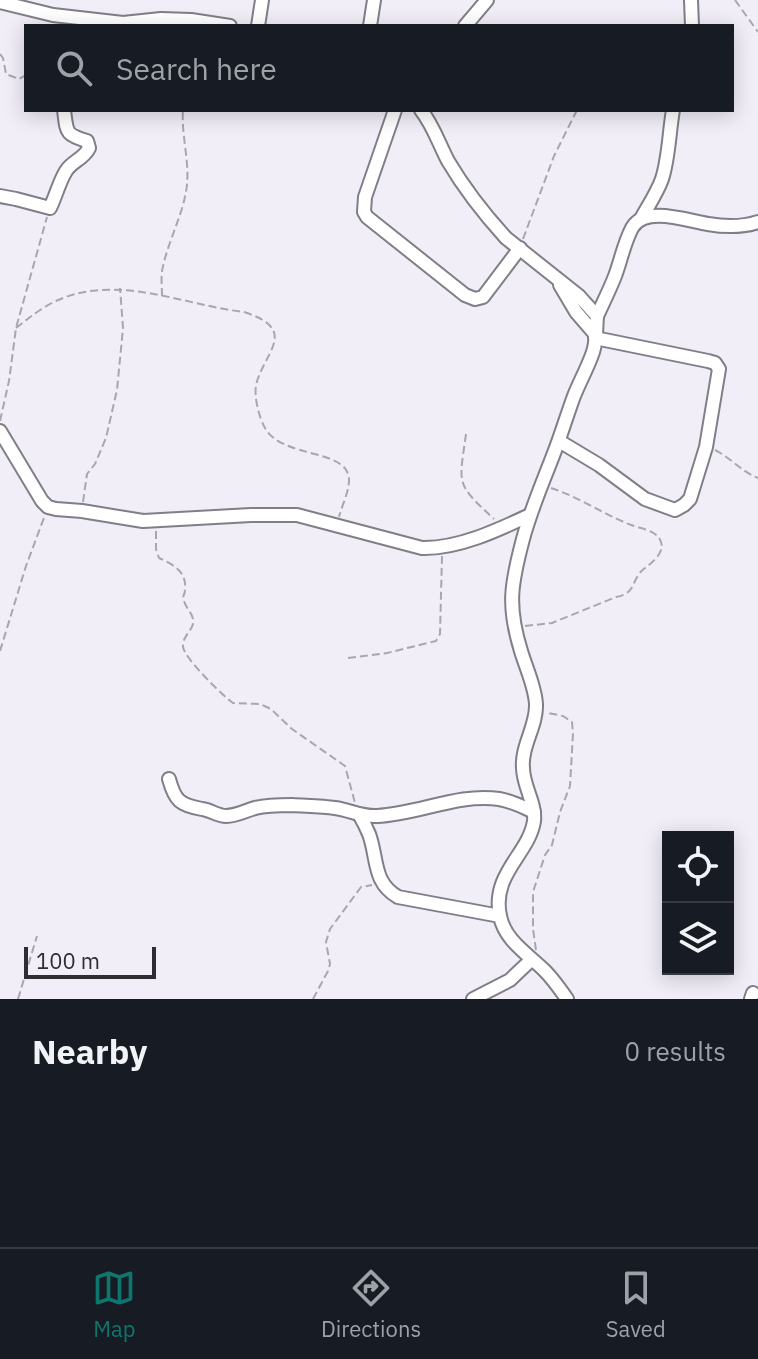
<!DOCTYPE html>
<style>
body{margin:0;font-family:"IBM Plex Sans",sans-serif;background:#20242c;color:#f1f3f6}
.controls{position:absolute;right:24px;bottom:24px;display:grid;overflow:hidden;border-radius:0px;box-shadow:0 4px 20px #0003}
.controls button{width:72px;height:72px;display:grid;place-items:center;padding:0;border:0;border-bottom:2px solid #363941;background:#171b24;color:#f1f3f6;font:40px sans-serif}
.scale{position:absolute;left:24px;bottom:20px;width:132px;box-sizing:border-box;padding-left:8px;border:4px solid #2e2d31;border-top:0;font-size:22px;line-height:28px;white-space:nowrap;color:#2e2d31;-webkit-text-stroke:6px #f1eef8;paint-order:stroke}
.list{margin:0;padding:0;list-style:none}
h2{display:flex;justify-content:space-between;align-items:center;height:104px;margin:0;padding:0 32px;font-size:34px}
h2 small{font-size:26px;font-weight:400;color:#9ea1a6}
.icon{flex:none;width:44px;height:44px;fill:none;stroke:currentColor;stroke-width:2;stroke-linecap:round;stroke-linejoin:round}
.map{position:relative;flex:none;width:758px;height:999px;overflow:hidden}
.search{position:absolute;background:#171b24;box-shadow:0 4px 20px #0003;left:24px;right:24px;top:24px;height:88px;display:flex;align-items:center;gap:20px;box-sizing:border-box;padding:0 28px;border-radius:0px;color:#9ea1a6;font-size:30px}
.sheet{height:248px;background:#171b24}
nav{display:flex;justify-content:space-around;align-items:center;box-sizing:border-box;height:112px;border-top:2px solid #363941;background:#171b24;font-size:22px;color:#9ea1a6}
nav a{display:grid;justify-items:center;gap:4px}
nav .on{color:#0f766e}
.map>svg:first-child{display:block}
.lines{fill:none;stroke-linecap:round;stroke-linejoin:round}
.minor-casing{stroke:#807e87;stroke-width:16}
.path{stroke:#a8a6ae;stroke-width:2;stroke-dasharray:8 4;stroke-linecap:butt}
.minor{stroke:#fff;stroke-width:12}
</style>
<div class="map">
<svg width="758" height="999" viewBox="0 0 758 999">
<rect width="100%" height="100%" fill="#f1eef8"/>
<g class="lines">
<defs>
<g id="minor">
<path d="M691,0L692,26"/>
<path d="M0,2L53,15L123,23L161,19L191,20L230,26"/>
<path d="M258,26L262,0"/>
<path d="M370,26L374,0"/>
<path d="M465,26L487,0"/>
<path d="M395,110L365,197L364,212L367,217L465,295L475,299L483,297L520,248"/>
<path d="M421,110C433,125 439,144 448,161C464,188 485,215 506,238L579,296L597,316C596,327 597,340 593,352C588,367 580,381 574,396C567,415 561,435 554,453C543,482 531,509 523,539C511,584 507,606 521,651C526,668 535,686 536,704C537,726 521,746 523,768C523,786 536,803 534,821C529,854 491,874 500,916C505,941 528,954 545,971C553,979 560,989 567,999"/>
<path d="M0,196L16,199L50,208C56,196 59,182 66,171C72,161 84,159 89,148L87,141C65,134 67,133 64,110"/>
<path d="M641,219C648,206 657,193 662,179C669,157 669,133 673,110"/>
<path d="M560,285L576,312L595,334"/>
<path d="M597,316C603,303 610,289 615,276C621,260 624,243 632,228C645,205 688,221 708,224C725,227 743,227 758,222"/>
<path d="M0,431L42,501L48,507L56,509L82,511L143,521L251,515H297L422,548C458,549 498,530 530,515"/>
<path d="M559,441L599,465L645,499L675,510L684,505L690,499L706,447L719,369L715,363L708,361L595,338"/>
<path d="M169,779C175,801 180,805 202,809C211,810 217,816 226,816C236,816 245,811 255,808C267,805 280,805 292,805C307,806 321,806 335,808C350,810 362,817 377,816C419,814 458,793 499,799C512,801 523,807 534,812"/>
<path d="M360,816C363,821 366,827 369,834C378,858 372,882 398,897L500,916"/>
<path d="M473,999L510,980L531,960"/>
<path d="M751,999L753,993"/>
</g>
</defs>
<use href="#minor" class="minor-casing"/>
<g class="path">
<path d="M735,0L758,32"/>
<path d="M0,54L3,58L6,74L19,79L26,75"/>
<path d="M523,239L554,156L577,110"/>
<path d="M162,296C162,288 161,279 162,271C167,244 181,219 186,192C191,164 181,137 183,110"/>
<path d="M16,328C29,318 41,308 56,301C117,273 183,305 244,312C300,330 264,352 256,385C254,398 259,417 265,428C282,459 349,448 349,480C349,492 342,505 339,517"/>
<path d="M0,421L9,381L16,328L47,217"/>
<path d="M466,434C459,485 455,483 494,519"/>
<path d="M715,450C731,458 742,472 758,478"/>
<path d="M83,502L87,474L95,464L106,438L117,390L123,328L120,288"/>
<path d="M156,531V549L159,558C172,564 187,571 185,589C185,598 182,592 184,601C186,609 195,615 193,624C191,632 182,637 183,647C185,659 222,695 233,703L260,704L271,709L292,729L345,766L355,803"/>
<path d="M525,626L552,623L616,597C638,593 630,579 645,568C653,562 668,550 659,538C654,530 639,528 631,525C603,514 579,497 551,488"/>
<path d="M0,651L26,566L45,515"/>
<path d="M348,658L387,653L436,641L440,634L442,556"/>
<path d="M536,950L533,929V892L545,855L552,845L560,812L570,786L573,733L572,722L563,716L548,713"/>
<path d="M18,999L37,936"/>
<path d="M313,999L328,971L330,964L326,942L330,929L361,887L372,885"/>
</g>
<use href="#minor" class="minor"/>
</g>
</svg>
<div class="controls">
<button><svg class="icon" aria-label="locate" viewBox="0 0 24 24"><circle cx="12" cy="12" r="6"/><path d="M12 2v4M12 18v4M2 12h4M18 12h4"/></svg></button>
<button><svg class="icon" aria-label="layers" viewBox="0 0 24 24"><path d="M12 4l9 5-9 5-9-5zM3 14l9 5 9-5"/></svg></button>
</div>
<div class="scale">100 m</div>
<div class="search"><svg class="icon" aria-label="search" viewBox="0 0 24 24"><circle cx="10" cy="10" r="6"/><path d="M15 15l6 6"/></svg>Search here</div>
</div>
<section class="sheet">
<h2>Nearby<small>0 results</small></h2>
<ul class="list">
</ul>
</section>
<nav>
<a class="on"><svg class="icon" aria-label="map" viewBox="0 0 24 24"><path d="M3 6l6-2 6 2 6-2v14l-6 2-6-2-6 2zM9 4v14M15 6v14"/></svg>Map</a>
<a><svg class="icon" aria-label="directions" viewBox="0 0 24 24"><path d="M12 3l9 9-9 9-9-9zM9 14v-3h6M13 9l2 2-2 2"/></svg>Directions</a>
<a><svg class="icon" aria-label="saved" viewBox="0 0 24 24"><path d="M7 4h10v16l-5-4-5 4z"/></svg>Saved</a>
</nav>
